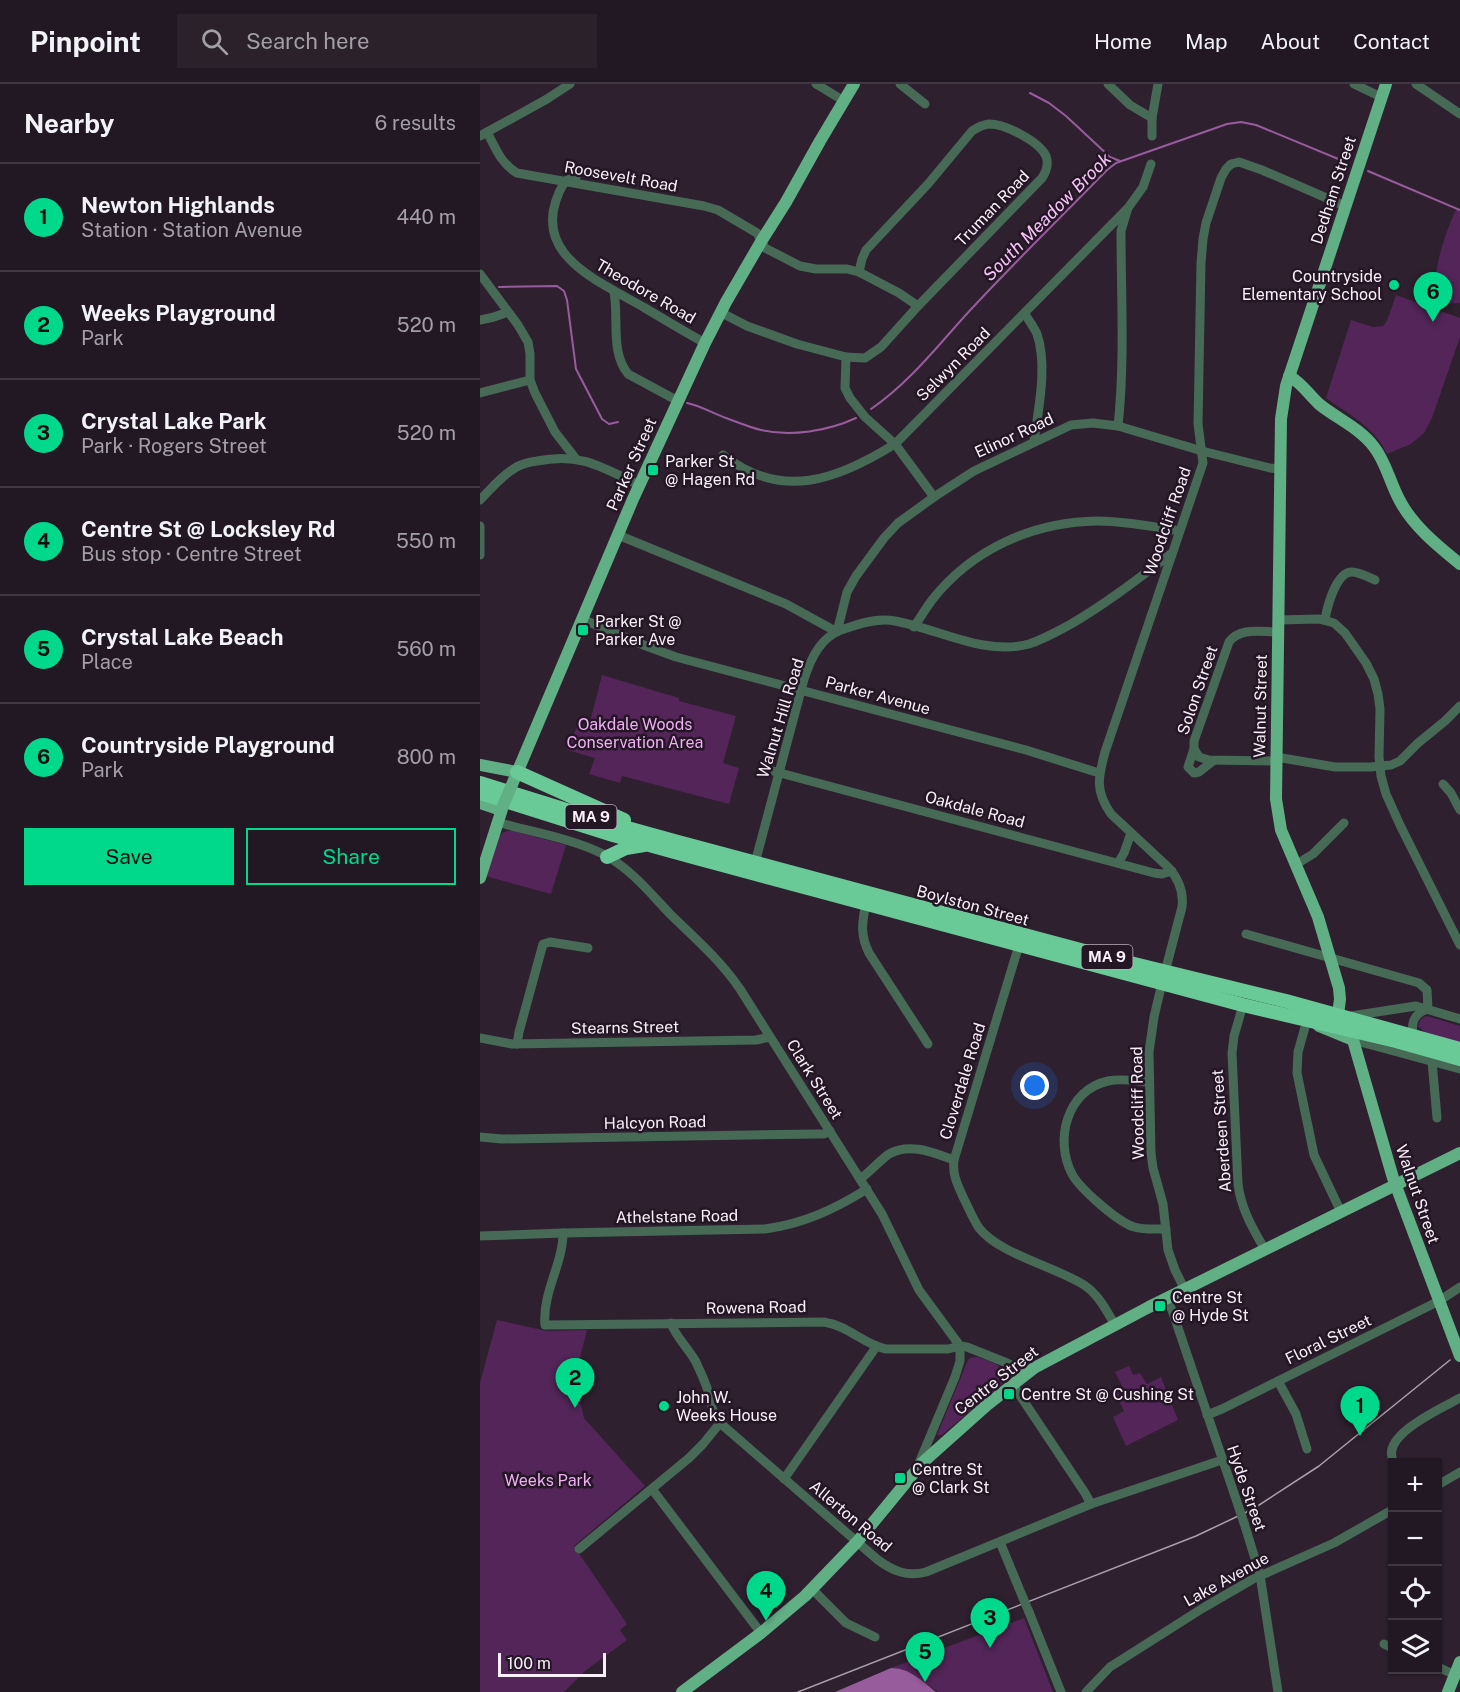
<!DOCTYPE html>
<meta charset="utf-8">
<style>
body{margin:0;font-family:"Public Sans",sans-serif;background:#2a212b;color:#f1f3f6}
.controls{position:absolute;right:18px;bottom:18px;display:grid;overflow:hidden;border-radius:0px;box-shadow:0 2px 4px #0004}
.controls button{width:54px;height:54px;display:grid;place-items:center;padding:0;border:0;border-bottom:2px solid #3f3741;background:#221823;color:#f1f3f6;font:30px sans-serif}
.scale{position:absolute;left:18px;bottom:15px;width:108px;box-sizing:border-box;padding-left:6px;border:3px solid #f9eff9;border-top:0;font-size:16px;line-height:21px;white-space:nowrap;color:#f9eff9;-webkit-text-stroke:4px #241625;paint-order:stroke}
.you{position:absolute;left:555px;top:1002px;width:21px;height:21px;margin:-15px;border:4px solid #fff;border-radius:50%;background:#1a73e8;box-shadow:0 0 0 9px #1a73e833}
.badge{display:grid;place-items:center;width:39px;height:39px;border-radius:50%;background:#00d98c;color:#111;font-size:20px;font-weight:700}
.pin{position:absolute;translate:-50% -50px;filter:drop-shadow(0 2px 3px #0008)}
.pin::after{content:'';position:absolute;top:32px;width:21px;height:18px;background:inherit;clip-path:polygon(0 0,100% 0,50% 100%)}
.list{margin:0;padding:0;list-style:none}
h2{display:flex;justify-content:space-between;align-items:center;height:78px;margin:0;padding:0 24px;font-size:26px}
h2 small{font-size:20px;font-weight:400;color:#a2a0a6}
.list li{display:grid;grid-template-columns:39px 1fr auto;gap:18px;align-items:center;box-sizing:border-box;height:108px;padding:0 24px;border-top:2px solid #3f3741}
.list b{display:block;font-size:22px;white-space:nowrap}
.list p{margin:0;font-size:20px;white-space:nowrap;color:#a2a0a6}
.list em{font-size:20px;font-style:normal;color:#a2a0a6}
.actions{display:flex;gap:12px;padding:18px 24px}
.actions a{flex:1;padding:14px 0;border:2px solid #00d98c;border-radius:0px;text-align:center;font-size:21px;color:#00d98c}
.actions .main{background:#00d98c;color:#111}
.icon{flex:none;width:33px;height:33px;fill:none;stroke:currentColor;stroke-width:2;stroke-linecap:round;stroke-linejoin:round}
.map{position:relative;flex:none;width:980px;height:1608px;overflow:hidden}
header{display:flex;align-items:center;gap:36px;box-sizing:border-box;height:84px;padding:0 30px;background:#221823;border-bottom:2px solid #3f3741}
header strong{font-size:28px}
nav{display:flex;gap:33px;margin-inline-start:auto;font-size:21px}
.search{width:420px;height:54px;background:#2a212b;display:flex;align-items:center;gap:15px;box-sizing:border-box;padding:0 21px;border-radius:0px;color:#a2a0a6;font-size:22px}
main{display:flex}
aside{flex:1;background:#221823}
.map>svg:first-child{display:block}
.green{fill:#532558}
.water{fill:#975c9c}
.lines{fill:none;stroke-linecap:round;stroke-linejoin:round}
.stream{stroke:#975c9c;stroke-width:2}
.minor{stroke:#466a56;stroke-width:9}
.major{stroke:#61af85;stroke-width:12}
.highway{stroke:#6aca97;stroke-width:14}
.tram{stroke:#aba0ac;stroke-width:1.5}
.minor-bridge{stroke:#466a56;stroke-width:9}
.major-bridge{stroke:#61af85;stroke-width:12}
.poi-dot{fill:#00d98c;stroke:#241625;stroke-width:2}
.labels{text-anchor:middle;stroke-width:5;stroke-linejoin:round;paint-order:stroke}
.shield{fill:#241625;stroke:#b9aeb9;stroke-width:1.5}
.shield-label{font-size:15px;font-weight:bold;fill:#f9eff9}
.street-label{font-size:16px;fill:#f9eff9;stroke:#241625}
.poi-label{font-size:16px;fill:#f9eff9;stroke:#241625;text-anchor:start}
.park-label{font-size:16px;fill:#f0aff5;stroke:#241625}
.water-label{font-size:18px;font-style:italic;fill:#f5c3f8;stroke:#241625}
</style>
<header>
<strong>Pinpoint</strong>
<div class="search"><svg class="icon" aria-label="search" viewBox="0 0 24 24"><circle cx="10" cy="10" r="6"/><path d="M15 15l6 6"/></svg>Search here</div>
<nav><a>Home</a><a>Map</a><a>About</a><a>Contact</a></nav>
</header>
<main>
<aside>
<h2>Nearby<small>6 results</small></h2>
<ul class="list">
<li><span class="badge">1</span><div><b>Newton Highlands</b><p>Station · Station Avenue</p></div><em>440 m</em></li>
<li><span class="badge">2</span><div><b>Weeks Playground</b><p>Park</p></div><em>520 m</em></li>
<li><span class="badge">3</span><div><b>Crystal Lake Park</b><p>Park · Rogers Street</p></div><em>520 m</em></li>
<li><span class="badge">4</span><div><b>Centre St @ Locksley Rd</b><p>Bus stop · Centre Street</p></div><em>550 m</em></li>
<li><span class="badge">5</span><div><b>Crystal Lake Beach</b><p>Place</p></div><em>560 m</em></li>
<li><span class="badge">6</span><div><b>Countryside Playground</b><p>Park</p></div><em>800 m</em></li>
</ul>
<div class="actions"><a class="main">Save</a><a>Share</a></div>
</aside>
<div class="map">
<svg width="980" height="1608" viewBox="0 0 980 1608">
<rect width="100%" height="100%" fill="#2e202f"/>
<g class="green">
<path d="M976,126H980V219C970,220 963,219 956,212C951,192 966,145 976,126Z"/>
<path d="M916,211L980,234V253L952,334L944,349L931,360L907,370C895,344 869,330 846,314L871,236L893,243L903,242L907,237Z"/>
<path d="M122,591L199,614V617L256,632L243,679L259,684L249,720L142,692L140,699L109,690L115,674L87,666L98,640L109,642Z"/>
<path d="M27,747H33L86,761L71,810L5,792L18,755L22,749Z"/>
<path d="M947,932L980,942V959L945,949L940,943H938C939,938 941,933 947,932Z"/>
<path d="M17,1236L67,1247L107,1246L95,1293L104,1334L165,1402L94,1462L147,1540L140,1546L147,1556L105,1587L84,1608H0V1299Z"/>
<path d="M496,1273C507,1276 515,1278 524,1286V1294L522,1300L462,1351H457L488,1276L490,1274Z"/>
<path d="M649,1282L653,1291L660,1289L667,1300L681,1293L698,1336L646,1362L633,1333L644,1327L634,1307L643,1304L635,1288Z"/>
<path d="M544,1534L573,1608H458L431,1589L419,1585L411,1584Z"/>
</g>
<path class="water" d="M411,1584C430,1584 442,1597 456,1608H355Z"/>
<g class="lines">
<g class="stream">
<path d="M550,9L569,19L586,32L630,73L640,77"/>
<path d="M888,87L980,126"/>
<path d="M19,203L77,202L84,207L87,216L96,285L122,335L129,340L138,338"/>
<path d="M207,319C221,322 232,329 246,334C257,338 269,343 281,346C311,353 348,347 376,334"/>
<path d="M391,325C432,297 462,256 495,221C538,175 583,131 627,86L636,79L747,40L761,38L776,41L868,79"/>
</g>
<g class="minor">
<path d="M336,0L364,17"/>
<path d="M420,0L445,20"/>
<path d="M628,0L650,21L672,34"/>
<path d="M874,0L901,13"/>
<path d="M936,0L980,30"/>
<path d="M7,48C15,63 21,80 37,89L224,122L238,126L277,149L285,164L320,182L336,185H367L379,188L419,209L438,222"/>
<path d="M0,52L67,15L90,0"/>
<path d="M672,52V34L678,0"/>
<path d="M97,88L96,93L85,97C43,168 115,195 165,224C185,236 205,248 225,259"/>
<path d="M0,190L38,241L48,258L50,270V296L55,309L75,348L96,375"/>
<path d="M134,208C139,234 130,268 148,290L198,317"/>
<path d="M240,228L267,242L317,260L366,273L385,274L401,263L438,222L562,94C566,88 569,80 566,72C559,57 525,40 509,40C502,41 498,43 492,47L448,100L386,166L382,175L379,188"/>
<path d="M545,230C549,237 554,243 557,250C568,282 558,326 554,358"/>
<path d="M0,236L14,233L28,228"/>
<path d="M366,273L365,304L370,314L385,333L415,360L454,413"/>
<path d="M0,309L50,296"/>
<path d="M638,342C645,278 641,212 641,147L647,127"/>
<path d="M243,371C302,417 357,396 415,360L648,124L663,103L671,80"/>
<path d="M0,416C11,405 21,392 35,384C41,380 49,378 57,377C100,368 122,383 159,401"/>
<path d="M0,442V471"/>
<path d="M138,451L306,520L357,548L367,508L376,492L404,454L418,439L454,413L494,387L591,341L613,339L638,342L722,367L790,384L800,385"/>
<path d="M102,535L166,562L196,573L546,666L619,689"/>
<path d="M798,536L839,535L854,539L865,549L886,579L894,595L898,610L900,625L899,673L901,692L906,710L920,741L980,861"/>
<path d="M845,536C847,523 856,488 872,488C879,488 888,493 895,496"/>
<path d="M434,543C440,534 446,524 452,516C492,465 553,438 617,437C644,437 672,442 699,447"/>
<path d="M714,665L719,673L729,676L796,677"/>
<path d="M796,673L855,683H891L911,681L920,677L938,659L965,637L980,622"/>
<path d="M733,677L719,688L714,689L708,683L714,665V657L749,558C760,543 781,548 798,548"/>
<path d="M289,686L674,789L682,790L692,787"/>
<path d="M963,700L971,709L980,726"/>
<path d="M17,738C51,748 91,754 123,770C150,784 170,809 191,831C215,854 241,877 260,905L402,1130L439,1206L480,1262V1277L475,1293L439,1379"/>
<path d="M275,779L324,595C330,578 337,560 353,550C358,546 365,545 370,543C385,538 400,534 415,537C459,545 504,572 549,560C564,555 578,547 591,540C627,519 659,494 692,469"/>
<path d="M638,779L644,769L651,749"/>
<path d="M815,781L833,770L864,739"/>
<path d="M386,819C382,838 380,851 389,869L448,960"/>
<path d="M766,850L939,899L947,906L948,925"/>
<path d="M539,861L474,1076C472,1091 478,1102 484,1115C489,1125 493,1135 499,1144C519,1170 576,1183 604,1201C619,1211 626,1226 635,1241"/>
<path d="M685,888L702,823C704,807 698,794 688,783L631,730C615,707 618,694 625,668L723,379L718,340L721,179L723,155L726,139L741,94L746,85L751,80L759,78L782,86L865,122"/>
<path d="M682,899L674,933L669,968L671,1069L673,1084L683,1120L688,1166L695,1186L705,1206"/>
<path d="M763,921L754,952L752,969L758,1100C761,1125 773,1145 785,1166"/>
<path d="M871,932L936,922L980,935"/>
<path d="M827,936L818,968L817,989L834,1071L861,1128"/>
<path d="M933,951C931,938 934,929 948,925"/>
<path d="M0,954L32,960L276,956L290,953"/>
<path d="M873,956L980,985"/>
<path d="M37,960L39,948L63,860L70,858L108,864"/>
<path d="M952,977L957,1034"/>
<path d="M669,998C655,997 641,994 628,997C587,1006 574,1056 592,1090C600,1105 638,1138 654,1143C664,1146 676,1145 686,1145"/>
<path d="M0,1053L22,1055L337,1050H344L350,1047"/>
<path d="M380,1095C390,1088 399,1077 409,1070C430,1058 454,1069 474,1076"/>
<path d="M83,1149C83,1180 62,1209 65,1241L344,1238C369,1242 383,1260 406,1265H468L480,1262L487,1263L527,1279L537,1284L545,1291"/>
<path d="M0,1152L83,1149L285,1145C323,1140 355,1125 387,1105"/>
<path d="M686,1215L692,1226L760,1427"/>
<path d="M191,1239C195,1252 209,1265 216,1278C220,1287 224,1295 227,1304C231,1317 231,1328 240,1339L398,1476C413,1487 427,1493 446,1488L611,1420L742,1376"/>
<path d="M798,1297L816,1330L827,1365"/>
<path d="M533,1301L605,1409L611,1420"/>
<path d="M727,1331L742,1325L959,1217L980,1203"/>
<path d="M914,1378C898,1352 962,1324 980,1314"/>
<path d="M304,1395L396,1263"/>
<path d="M958,1401L980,1388"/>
<path d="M172,1405L281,1549"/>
<path d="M764,1439L780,1491L798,1608"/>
<path d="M520,1458L543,1514"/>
<path d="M99,1465L209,1374L223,1360L240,1339"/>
<path d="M332,1505L366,1539L395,1553"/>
<path d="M549,1528L581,1608"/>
<path d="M904,1560L912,1564"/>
<path d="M958,1583L975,1591"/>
<path d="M606,1608L630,1583L723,1524L773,1495L854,1459L912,1426"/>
</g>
<g class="major">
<path d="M809,292C822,299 828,310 839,320C856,334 880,344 894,363C906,378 910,399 920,417C933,442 958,462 980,480"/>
<path d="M0,681L37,688"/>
<path d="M31,703L153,415L225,259L246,218L282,156L306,118L340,57L374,0"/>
<path d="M0,719L21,726"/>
<path d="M0,794L23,722"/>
<path d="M858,931L860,915L859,904L838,833L801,746L796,715L801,335L806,302L906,0"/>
<path d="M839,942L873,956L913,1094L980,1272"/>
<path d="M202,1608L281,1549L325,1512L377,1458L442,1379L507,1321L554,1284L669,1223L980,1069"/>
<path d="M968,1608L980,1578"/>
</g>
<g class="highway">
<path d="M37,688L144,736"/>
<path d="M0,699L122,737L198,758L638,876L806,917L980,965"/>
<path d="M0,709L133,751L209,772L763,921L916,957L980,975"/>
<path d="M127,773L146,764L164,761"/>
</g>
<path class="tram" d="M318,1608L716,1452L773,1425L839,1382L970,1276"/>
<g class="minor-bridge">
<path d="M760,1427L764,1439"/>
<path d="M543,1514L549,1528"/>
</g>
<path class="major-bridge" d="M23,722L31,703"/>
</g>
<g class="poi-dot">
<circle cx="914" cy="201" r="6"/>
<rect x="167" y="380" width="12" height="12" rx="3"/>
<rect x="97" y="540" width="12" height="12" rx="3"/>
<rect x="674" y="1216" width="12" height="12" rx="3"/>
<rect x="523" y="1304" width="12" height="12" rx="3"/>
<circle cx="184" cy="1322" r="6"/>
<rect x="414" y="1388" width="12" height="12" rx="3"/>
</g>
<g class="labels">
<g class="shield">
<rect x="85.5" y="721" width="51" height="24" rx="4.5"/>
<rect x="601.5" y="861" width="51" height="24" rx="4.5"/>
</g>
<g class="shield-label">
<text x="111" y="738">MA 9</text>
<text x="627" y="878">MA 9</text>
</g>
<g class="street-label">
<text transform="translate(141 92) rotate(10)" y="6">Roosevelt Road</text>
<text transform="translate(853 106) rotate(-72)" y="6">Dedham Street</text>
<text transform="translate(512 124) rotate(-46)" y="6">Truman Road</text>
<text transform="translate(166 207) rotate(30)" y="6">Theodore Road</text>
<text transform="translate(473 280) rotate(-45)" y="6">Selwyn Road</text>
<text transform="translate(534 351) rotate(-25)" y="6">Elinor Road</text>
<text transform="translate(151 380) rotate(-66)" y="6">Parker Street</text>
<text transform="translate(687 437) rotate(-71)" y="6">Woodcliff Road</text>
<text transform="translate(717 606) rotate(-71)" y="6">Solon Street</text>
<text transform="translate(398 611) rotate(15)" y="6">Parker Avenue</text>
<text transform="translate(780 622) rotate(-89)" y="6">Walnut Street</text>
<text transform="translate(300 634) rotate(-73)" y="6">Walnut Hill Road</text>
<text transform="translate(495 725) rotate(15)" y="6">Oakdale Road</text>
<text transform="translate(493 821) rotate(15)" y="6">Boylston Street</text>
<text transform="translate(145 943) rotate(-1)" y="6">Stearns Street</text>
<text transform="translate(335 995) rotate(58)" y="6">Clark Street</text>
<text transform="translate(482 997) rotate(-73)" y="6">Cloverdale Road</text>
<text transform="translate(657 1019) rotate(-91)" y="6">Woodcliff Road</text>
<text transform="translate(175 1038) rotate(-1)" y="6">Halcyon Road</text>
<text transform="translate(741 1047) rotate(-94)" y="6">Aberdeen Street</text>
<text transform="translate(938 1110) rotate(71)" y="6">Walnut Street</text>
<text transform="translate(197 1132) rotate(-1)" y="6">Athelstane Road</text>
<text transform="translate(276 1223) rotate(-1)" y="6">Rowena Road</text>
<text transform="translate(848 1255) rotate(-26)" y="6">Floral Street</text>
<text transform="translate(516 1296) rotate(-38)" y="6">Centre Street</text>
<text transform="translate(767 1404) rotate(71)" y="6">Hyde Street</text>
<text transform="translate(371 1432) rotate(40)" y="6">Allerton Road</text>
<text transform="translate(746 1495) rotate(-29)" y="6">Lake Avenue</text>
</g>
<g class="poi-label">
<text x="902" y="198" text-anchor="end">Countryside<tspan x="902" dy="18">Elementary School</tspan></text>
<text x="185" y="383">Parker St<tspan x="185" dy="18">@ Hagen Rd</tspan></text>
<text x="115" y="543">Parker St @<tspan x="115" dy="18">Parker Ave</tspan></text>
<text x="692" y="1219">Centre St<tspan x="692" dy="18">@ Hyde St</tspan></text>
<text x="541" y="1316">Centre St @ Cushing St</text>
<text x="196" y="1319">John W.<tspan x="196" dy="18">Weeks House</tspan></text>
<text x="432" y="1391">Centre St<tspan x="432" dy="18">@ Clark St</tspan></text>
</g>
<g class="park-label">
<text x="155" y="646">Oakdale Woods<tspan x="155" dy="18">Conservation Area</tspan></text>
<text x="68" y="1402">Weeks Park</text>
</g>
<g class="water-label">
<text transform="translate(567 133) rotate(-45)" y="6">South Meadow Brook</text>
</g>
</g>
</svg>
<div class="controls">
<button>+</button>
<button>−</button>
<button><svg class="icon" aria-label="locate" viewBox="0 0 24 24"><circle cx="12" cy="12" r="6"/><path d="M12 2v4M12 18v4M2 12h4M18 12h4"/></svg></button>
<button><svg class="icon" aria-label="layers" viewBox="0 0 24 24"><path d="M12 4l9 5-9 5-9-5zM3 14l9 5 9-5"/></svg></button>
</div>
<div class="scale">100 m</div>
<div class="you"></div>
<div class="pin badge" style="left:880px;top:1352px">1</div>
<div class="pin badge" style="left:95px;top:1324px">2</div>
<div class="pin badge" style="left:510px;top:1564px">3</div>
<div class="pin badge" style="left:286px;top:1537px">4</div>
<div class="pin badge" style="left:445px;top:1598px">5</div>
<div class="pin badge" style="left:953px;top:238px">6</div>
</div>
</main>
